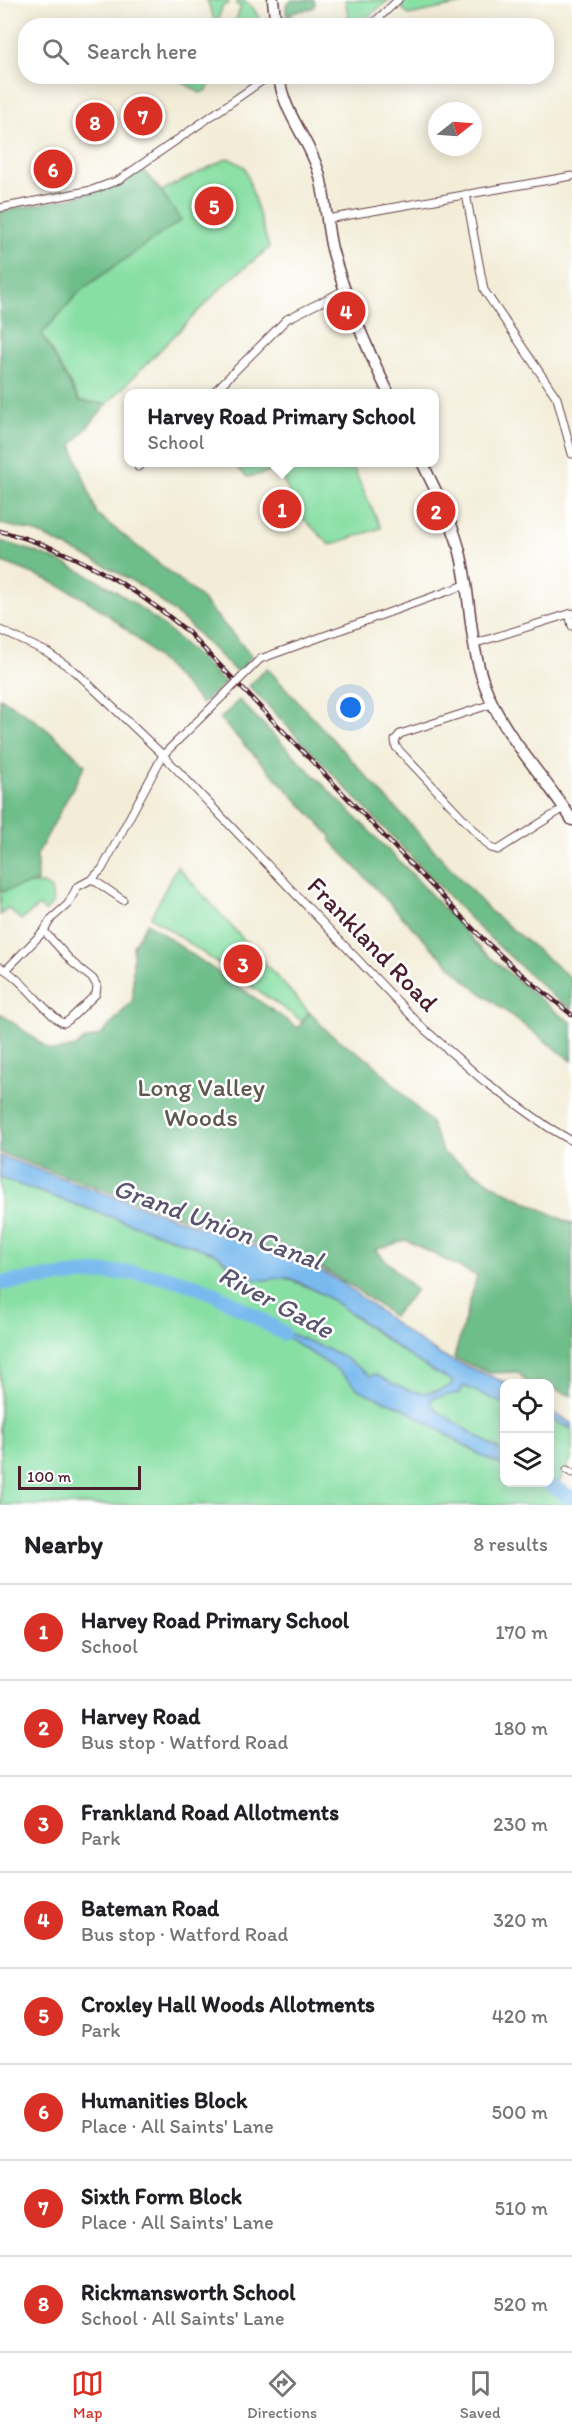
<!DOCTYPE html>
<meta charset="utf-8">
<style>
body{margin:0;font-family:Itim,sans-serif;background:#f2f2f2;color:#202124}
.controls{position:absolute;right:18px;bottom:18px;display:grid;overflow:hidden;border-radius:12px;box-shadow:0 3px 15px #0003}
.controls button{width:54px;height:54px;display:grid;place-items:center;padding:0;border:0;border-bottom:2px solid #e0e0e0;background:#fff;color:#202124;font:30px sans-serif}
.compass{position:absolute;left:428px;top:102px;width:54px;height:54px;border-radius:50%;background:#fff;box-shadow:0 3px 15px #0003;rotate:73deg}
.scale{position:absolute;left:18px;bottom:15px;width:123px;box-sizing:border-box;padding-left:6px;border:3px solid #4a1f2b;border-top:0;font-size:16px;line-height:21px;white-space:nowrap;color:#4a1f2b;-webkit-text-stroke:4px #fff;paint-order:stroke}
.you{position:absolute;left:351px;top:708px;width:21px;height:21px;margin:-15px;border:4px solid #fff;border-radius:50%;background:#1a73e8;box-shadow:0 0 0 9px #1a73e833}
.badge{display:grid;place-items:center;width:39px;height:39px;border-radius:50%;background:#d93025;color:#fff;font-size:20px;font-weight:700}
.pin{position:absolute;translate:-50% -50%;border:3px solid #fff;box-shadow:0 2px 6px #0006}
.popup{position:absolute;left:124px;top:389px;width:315px;height:78px;box-sizing:border-box;display:grid;place-content:center;border-radius:12px;background:#fff;filter:drop-shadow(0 2px 4px #0005);font-size:20px;white-space:nowrap;color:#757577}
.popup b{font-size:22px;color:#202124}
.popup::after{content:'';position:absolute;left:50%;top:100%;margin-left:-12px;border:12px solid transparent;border-top-color:#fff}
.list{margin:0;padding:0;list-style:none}
h2{display:flex;justify-content:space-between;align-items:center;height:78px;margin:0;padding:0 24px;font-size:26px}
h2 small{font-size:20px;font-weight:400;color:#757577}
.list li{display:grid;grid-template-columns:39px 1fr auto;gap:18px;align-items:center;box-sizing:border-box;height:96px;padding:0 24px;border-top:2px solid #e0e0e0}
.list b{display:block;font-size:22px;white-space:nowrap}
.list p{margin:0;font-size:20px;white-space:nowrap;color:#757577}
.list em{font-size:20px;font-style:normal;color:#757577}
.icon{flex:none;width:33px;height:33px;fill:none;stroke:currentColor;stroke-width:2;stroke-linecap:round;stroke-linejoin:round}
.map{position:relative;flex:none;width:572px;height:1505px;overflow:hidden}
.search{position:absolute;background:#fff;box-shadow:0 3px 15px #0003;left:18px;right:18px;top:18px;height:66px;display:flex;align-items:center;gap:15px;box-sizing:border-box;padding:0 21px;border-radius:24px;color:#757577;font-size:22px}
.sheet{height:846px;background:#fff}
nav{display:flex;justify-content:space-around;align-items:center;box-sizing:border-box;height:84px;border-top:2px solid #e0e0e0;background:#fff;font-size:16px;color:#757577}
nav a{display:grid;justify-items:center;gap:3px}
nav .on{color:#d93025}
.map>svg:first-child{display:block}
.green{fill:#88dfa4;stroke:#697f68;stroke-width:1.5}
.forest{fill:#6ebe8a;stroke:#5c6e5a;stroke-width:1.5}
.water{fill:#79baee;stroke:#626c8c;stroke-width:1.5}
.lines{fill:none;stroke-linecap:round;stroke-linejoin:round}
.river{stroke:#79baee;stroke-width:15}
.minor-casing{stroke:#633e45;stroke-width:9}
.primary-casing{stroke:#633e45;stroke-width:13}
.minor{stroke:#fff;stroke-width:7}
.primary{stroke:#fff;stroke-width:10}
.rail-casing{stroke:#4a1f2b;stroke-width:4.5}
.rail{stroke:#fff;stroke-width:2;stroke-dasharray:7;stroke-linecap:butt}
.minor-bridge-casing{stroke:#633e45;stroke-width:9;stroke-linecap:butt}
.minor-bridge{stroke:#fff;stroke-width:7}
.labels{text-anchor:middle;stroke-width:5;stroke-linejoin:round;paint-order:stroke}
.street-label{font-size:26px;fill:#4a1f2b;stroke:#fff}
.park-label{font-size:26px;fill:#5d594f;stroke:#fff}
.water-label{font-size:27px;font-style:italic;fill:#5a556f;stroke:#fff}
</style>
<div class="map">
<svg width="572" height="1505" viewBox="0 0 572 1505">
<rect width="100%" height="100%" fill="#fff"/>
<filter id="ink" filterUnits="userSpaceOnUse"><feTurbulence type="fractalNoise" baseFrequency=".0167" numOctaves="2"/><feDisplacementMap in="SourceGraphic" scale="12" xChannelSelector="R" yChannelSelector="G"/><feConvolveMatrix kernelMatrix="1 2 1 2 8 2 1 2 1" color-interpolation-filters="sRGB"/></filter>
<filter id="wash" filterUnits="userSpaceOnUse"><feTurbulence type="fractalNoise" baseFrequency=".008" numOctaves="4" result="noise"/><feDisplacementMap in="SourceGraphic" scale="24" xChannelSelector="R" yChannelSelector="G"/><feGaussianBlur stdDeviation="1.35" result="paint"/><feColorMatrix in="noise" values="0 0 0 0 0 0 0 0 0 0 0 0 0 0 0 0 0 1.4 0 .05"/><feComposite in="paint" operator="in"/></filter>
<g filter="url(#wash)">
<rect width="100%" height="100%" fill="#f3edd8"/>
<g class="green">
<path d="M207,0H229L228,5H223L216,25Z"/>
<path d="M237,0C251,1 258,13 261,25H234L241,7L236,4Z"/>
<path d="M345,0H389L356,26L350,25Z"/>
<path d="M406,0H481L409,15L400,6Z"/>
<path d="M175,77H207L210,82L207,90L200,93Z"/>
<path d="M228,158L245,167L269,248L226,283L107,404L80,401L41,334L81,290L180,220L161,191Z"/>
<path d="M237,463H351L381,528L330,545L302,517L278,470L247,477L235,465Z"/>
<path d="M177,866L309,1012L302,1021L151,917Z"/>
<path d="M28,884H43L51,889L53,903L45,912L39,906L21,920L8,908L0,915V892Z"/>
<path d="M0,1178L217,1254L232,1270L269,1279L283,1277L325,1294L384,1339L428,1368L504,1404V1482H550V1419L572,1429V1457L556,1488L572,1498V1505H0Z"/>
</g>
<g class="forest">
<path d="M292,0H314L315,4L313,8L290,13L295,25H287L286,5Z"/>
<path d="M143,170L161,191L181,220L81,290L42,334L79,401L107,404L72,445L97,514L198,595L252,656L237,673L186,622L143,587L106,566L33,531L0,524V211C50,202 98,197 143,170Z"/>
<path d="M0,541C97,567 155,613 225,683L202,704C161,660 116,612 60,586C41,576 20,569 0,561Z"/>
<path d="M267,668L490,911L572,979V1009L554,997L479,928L249,686Z"/>
<path d="M0,698C32,715 60,739 85,765L37,855V882L0,892Z"/>
<path d="M239,700L410,872L483,951L552,1009L572,1023V1061L468,983L427,943L331,841V836L220,719Z"/>
<path d="M147,923L298,1028L309,1012L329,1033L372,1062L431,1123L443,1153L502,1190L572,1224V1396L550,1388V1384L527,1383L518,1372L490,1373L454,1358L477,1276L406,1240L375,1250L416,1290L393,1316L353,1287L318,1266L0,1153V1013L50,1050L56,1051L76,1047L82,1041L101,1035L133,1000V946Z"/>
</g>
<g class="water">
<path d="M0,1156L318,1269L344,1284L414,1338L442,1356L507,1383L504,1384V1404L464,1386L459,1393L432,1398L431,1404L439,1412L504,1453V1466L486,1458L403,1408L359,1390L339,1371L267,1324L339,1354L371,1376L375,1374C403,1388 419,1401 450,1386L453,1381C392,1353 353,1304 291,1279C281,1275 274,1280 264,1280C242,1280 232,1266 217,1254L0,1178Z"/>
<path d="M550,1412L572,1423V1429L550,1419Z"/>
</g>
<g class="lines">
<g class="river">
<path d="M0,1283C57,1278 121,1264 177,1280C215,1290 250,1314 283,1333"/>
<path d="M545,1482L572,1498"/>
</g>
</g>
</g>
<g filter="url(#ink)">
<g class="lines">
<defs>
<g id="minor">
<path d="M370,26L398,0"/>
<path d="M466,194L484,290L557,398L572,454"/>
<path d="M0,208L92,190L119,180L269,76"/>
<path d="M327,219L572,176"/>
<path d="M212,394L287,319L345,290"/>
<path d="M138,467L143,462"/>
<path d="M569,614L572,626"/>
<path d="M0,630L47,652L76,672L163,755L423,1028L484,1081L548,1127L572,1141"/>
<path d="M473,644L572,613"/>
<path d="M245,674L260,659L465,585"/>
<path d="M492,704L400,734L395,740L396,747L491,848L498,850L564,808"/>
<path d="M123,900L92,879L102,869L163,755L223,696"/>
<path d="M0,967C22,977 51,1020 64,1023L69,1020L96,994L97,986L93,979L73,963L44,931"/>
<path d="M6,970L44,931L51,919L68,904L77,887L92,879"/>
<path d="M567,1470L572,1473"/>
</g>
<g id="primary">
<path d="M273,0L276,26"/>
<path d="M279,76C283,113 309,139 319,173C326,197 326,224 332,249C346,300 366,347 389,394"/>
<path d="M422,462C436,492 454,524 461,556C471,599 469,644 485,686C503,736 544,775 572,820"/>
</g>
</defs>
<use href="#minor" class="minor-casing"/>
<use href="#primary" class="primary-casing"/>
<use href="#minor" class="minor"/>
<use href="#primary" class="primary"/>
<defs>
<path id="rail" d="M0,531C71,549 131,584 187,631L480,936L515,969L572,1015"/>
</defs>
<use href="#rail" class="rail-casing"/>
<use href="#rail" class="rail"/>
<defs>
<path id="minor-bridge" d="M223,696L245,674"/>
</defs>
<use href="#minor-bridge" class="minor-bridge-casing"/>
<use href="#minor-bridge" class="minor-bridge"/>
</g>
</g>
<g class="labels">
<g class="street-label">
<text transform="translate(373 944) rotate(46)" y="9">Frankland Road</text>
</g>
<g class="park-label">
<text x="201" y="1096">Long Valley<tspan x="201" dy="30">Woods</tspan></text>
</g>
<g class="water-label">
<text transform="translate(218 1224) rotate(20)" y="9">Grand Union Canal</text>
<text transform="translate(276 1302) rotate(28)" y="9">River Gade</text>
</g>
</g>
</svg>
<div class="controls">
<button><svg class="icon" aria-label="locate" viewBox="0 0 24 24"><circle cx="12" cy="12" r="6"/><path d="M12 2v4M12 18v4M2 12h4M18 12h4"/></svg></button>
<button><svg class="icon" aria-label="layers" viewBox="0 0 24 24"><path d="M12 4l9 5-9 5-9-5zM3 14l9 5 9-5"/></svg></button>
</div>
<svg class="compass" viewBox="-18 -18 36 36"><path d="M0-13l5 13h-10z" fill="#e53935"/><path d="M0 13l5-13h-10z" fill="#757577"/></svg>
<div class="scale">100 m</div>
<div class="you"></div>
<div class="pin badge" style="left:282px;top:509px">1</div>
<div class="popup"><b>Harvey Road Primary School</b>School</div>
<div class="pin badge" style="left:436px;top:511px">2</div>
<div class="pin badge" style="left:243px;top:964px">3</div>
<div class="pin badge" style="left:346px;top:311px">4</div>
<div class="pin badge" style="left:214px;top:206px">5</div>
<div class="pin badge" style="left:53px;top:169px">6</div>
<div class="pin badge" style="left:143px;top:116px">7</div>
<div class="pin badge" style="left:95px;top:122px">8</div>
<div class="search"><svg class="icon" aria-label="search" viewBox="0 0 24 24"><circle cx="10" cy="10" r="6"/><path d="M15 15l6 6"/></svg>Search here</div>
</div>
<section class="sheet">
<h2>Nearby<small>8 results</small></h2>
<ul class="list">
<li><span class="badge">1</span><div><b>Harvey Road Primary School</b><p>School</p></div><em>170 m</em></li>
<li><span class="badge">2</span><div><b>Harvey Road</b><p>Bus stop · Watford Road</p></div><em>180 m</em></li>
<li><span class="badge">3</span><div><b>Frankland Road Allotments</b><p>Park</p></div><em>230 m</em></li>
<li><span class="badge">4</span><div><b>Bateman Road</b><p>Bus stop · Watford Road</p></div><em>320 m</em></li>
<li><span class="badge">5</span><div><b>Croxley Hall Woods Allotments</b><p>Park</p></div><em>420 m</em></li>
<li><span class="badge">6</span><div><b>Humanities Block</b><p>Place · All Saints' Lane</p></div><em>500 m</em></li>
<li><span class="badge">7</span><div><b>Sixth Form Block</b><p>Place · All Saints' Lane</p></div><em>510 m</em></li>
<li><span class="badge">8</span><div><b>Rickmansworth School</b><p>School · All Saints' Lane</p></div><em>520 m</em></li>
</ul>
</section>
<nav>
<a class="on"><svg class="icon" aria-label="map" viewBox="0 0 24 24"><path d="M3 6l6-2 6 2 6-2v14l-6 2-6-2-6 2zM9 4v14M15 6v14"/></svg>Map</a>
<a><svg class="icon" aria-label="directions" viewBox="0 0 24 24"><path d="M12 3l9 9-9 9-9-9zM9 14v-3h6M13 9l2 2-2 2"/></svg>Directions</a>
<a><svg class="icon" aria-label="saved" viewBox="0 0 24 24"><path d="M7 4h10v16l-5-4-5 4z"/></svg>Saved</a>
</nav>
